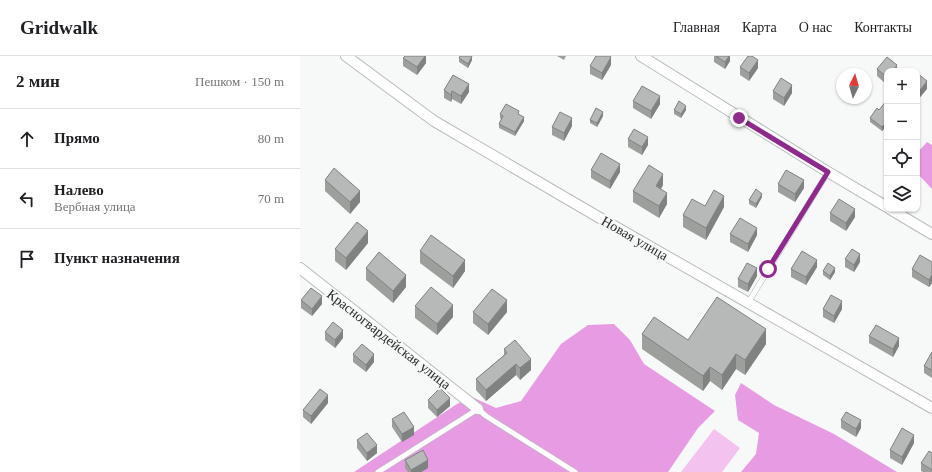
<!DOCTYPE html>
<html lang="ru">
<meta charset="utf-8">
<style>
body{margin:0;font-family:"Times New Roman",serif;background:#f6f6f6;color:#202124}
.controls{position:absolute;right:12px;top:12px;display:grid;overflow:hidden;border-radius:8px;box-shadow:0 1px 3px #0004}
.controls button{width:36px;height:36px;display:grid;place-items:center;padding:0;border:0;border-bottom:1px solid #e0e0e0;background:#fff;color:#202124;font:20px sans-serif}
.compass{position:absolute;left:536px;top:12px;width:36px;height:36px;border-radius:50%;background:#fff;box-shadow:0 1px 3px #0004;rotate:5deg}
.stop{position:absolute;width:12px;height:12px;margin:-9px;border:3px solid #8f298e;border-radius:50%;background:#fff}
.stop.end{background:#8f298e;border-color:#fff;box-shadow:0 1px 4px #0008}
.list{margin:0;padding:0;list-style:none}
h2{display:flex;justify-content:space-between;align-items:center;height:52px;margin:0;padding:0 16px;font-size:17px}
h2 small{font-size:13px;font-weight:400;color:#757577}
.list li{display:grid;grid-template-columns:26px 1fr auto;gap:12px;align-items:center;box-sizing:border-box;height:60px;padding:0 16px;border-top:1px solid #e0e0e0}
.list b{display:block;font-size:15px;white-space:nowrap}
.list p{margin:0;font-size:13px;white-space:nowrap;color:#757577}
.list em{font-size:13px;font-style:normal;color:#757577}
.icon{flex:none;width:22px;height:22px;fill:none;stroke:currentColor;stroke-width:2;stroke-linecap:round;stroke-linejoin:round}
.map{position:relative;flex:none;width:632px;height:416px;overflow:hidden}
header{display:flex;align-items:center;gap:24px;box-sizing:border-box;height:56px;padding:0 20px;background:#fff;border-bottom:1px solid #e0e0e0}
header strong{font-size:19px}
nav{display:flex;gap:22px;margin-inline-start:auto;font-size:14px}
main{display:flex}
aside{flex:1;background:#fff}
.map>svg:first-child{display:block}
.green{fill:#f3c2ef}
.forest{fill:#e79be3}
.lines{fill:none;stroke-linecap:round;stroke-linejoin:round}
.service-casing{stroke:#b8bcba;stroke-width:6}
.minor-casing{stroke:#b8bcba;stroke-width:12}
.service{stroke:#fff;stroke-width:5}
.minor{stroke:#fff;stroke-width:10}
.wall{fill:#9d9f9d}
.shaded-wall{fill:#7f8280}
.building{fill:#b6b9b7;stroke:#7f8280}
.route{stroke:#8f298e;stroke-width:5}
.labels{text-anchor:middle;stroke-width:4;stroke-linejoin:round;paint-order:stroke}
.street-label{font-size:14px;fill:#292a29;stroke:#f6f9f7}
</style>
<header>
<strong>Gridwalk</strong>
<nav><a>Главная</a><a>Карта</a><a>О нас</a><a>Контакты</a></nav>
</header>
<main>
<aside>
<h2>2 мин<small>Пешком · 150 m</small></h2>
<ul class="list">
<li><svg class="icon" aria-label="ahead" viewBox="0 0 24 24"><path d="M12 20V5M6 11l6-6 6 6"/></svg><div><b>Прямо</b></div><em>80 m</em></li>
<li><svg class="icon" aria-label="left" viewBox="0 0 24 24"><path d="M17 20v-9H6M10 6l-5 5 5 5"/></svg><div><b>Налево</b><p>Вербная улица</p></div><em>70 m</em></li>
<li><svg class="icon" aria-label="arrive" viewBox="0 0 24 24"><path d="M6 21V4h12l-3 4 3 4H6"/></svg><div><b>Пункт назначения</b></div></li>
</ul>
</aside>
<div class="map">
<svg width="632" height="416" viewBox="0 0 632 416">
<rect width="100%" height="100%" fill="#f6f9f7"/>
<path class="green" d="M414,373L440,392L422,416H381Z"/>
<g class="forest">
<path d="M627,86L632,89V133L617,117V97Z"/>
<path d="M314,268L330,284L344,308L415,355L398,372L368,416H54L157,348L172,341L196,352L221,345L261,288L288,269Z"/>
<path d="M441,327L474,349L534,378L597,416H441L456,398L459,377L438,364L435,339Z"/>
</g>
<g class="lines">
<defs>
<g id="service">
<path d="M448,247L528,116"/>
<path d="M78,416L178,353L186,360L275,416"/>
</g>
<g id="minor">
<path d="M46,0L134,65L300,162L632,352"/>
<path d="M341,0L528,116L587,151"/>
<path d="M590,153L632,178"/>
<path d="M0,212L178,353"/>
</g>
</defs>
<use href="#service" class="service-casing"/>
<use href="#minor" class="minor-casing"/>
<use href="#service" class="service"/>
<use href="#minor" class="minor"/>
</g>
<g class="wall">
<path d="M126,0V7L117,19L103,10V2Z"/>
<path d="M257,0H266L264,4Z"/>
<path d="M414,0H430V5L425,13L414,6Z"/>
<path d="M159,2L172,4L168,12L159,6Z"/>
<path d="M311,9L302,24L290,18V10Z"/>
<path d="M440,11L458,12L449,25L440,19Z"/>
<path d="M577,13L597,15H587V29L577,20Z"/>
<path d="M144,34L169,36L161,48L152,43L151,46L144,42Z"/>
<path d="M473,35L492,37L484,50L473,43Z"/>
<path d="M587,44V75L584,73L582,75L570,66V62L579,54Z"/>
<path d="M333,45L360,48L351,63L333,52Z"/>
<path d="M374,54H386L381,62L374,58Z"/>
<path d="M200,58L219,59L224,65L215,80L199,72V68L201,63L200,62Z"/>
<path d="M303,60L297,71L290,67V64Z"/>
<path d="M272,70L264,85L252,79V71Z"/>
<path d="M328,83L348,89L342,99L328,91Z"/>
<path d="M291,114L320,116L310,133L291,122Z"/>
<path d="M25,124L60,146L50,158L25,135Z"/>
<path d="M478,128L504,132L495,146L478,136Z"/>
<path d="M363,129L361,133L367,148L359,162L333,146V135Z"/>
<path d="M462,141L456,152L449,148V144Z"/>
<path d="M405,150L424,151L406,184L383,171V159Z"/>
<path d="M530,157L555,161L546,175L530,165Z"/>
<path d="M430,178L457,179L448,196L430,186Z"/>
<path d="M68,187L46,214L35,205V193Z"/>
<path d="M120,195L165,215L153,232L120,207Z"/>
<path d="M545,203L560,206L554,216L545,211Z"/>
<path d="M632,206V227L629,231L612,221V213Z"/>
<path d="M517,211L506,229L491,221V213Z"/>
<path d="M66,212L106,231L93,247L66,224Z"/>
<path d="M523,215L535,216L530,224L523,219Z"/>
<path d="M457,220L448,236L438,231V223Z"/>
<path d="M1,244L22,248L12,260L1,252Z"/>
<path d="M115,250L153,261L137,279L115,262Z"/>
<path d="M523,253H542L534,267L523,261Z"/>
<path d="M173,256H207L188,279L173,267Z"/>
<path d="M25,276L43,282L35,292L25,284Z"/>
<path d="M342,278L388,284L466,288L445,319L436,313L422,334L410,325L403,335L342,293Z"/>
<path d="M569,280L599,290L593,301L569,287Z"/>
<path d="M204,293L231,314L220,324L216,319L186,345L176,334V323L204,299Z"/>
<path d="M632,296V322L624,317V310Z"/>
<path d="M53,298L74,306L66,316L53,306Z"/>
<path d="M128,344L150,350L137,361L128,352Z"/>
<path d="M28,347L11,368L3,361V354Z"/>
<path d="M92,363L114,379L102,386L92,371Z"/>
<path d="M541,364L561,372L556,381L541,372Z"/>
<path d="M57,384L77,397L67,405L57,392Z"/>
<path d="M614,387L602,409L590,402V394Z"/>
<path d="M632,397V416H623L621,415V407Z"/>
<path d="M105,404L128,412L121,416H108L105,412Z"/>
</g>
<g class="shaded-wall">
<path d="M125,0H126V7L117,19V11Z"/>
<path d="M172,0V4L168,12V8Z"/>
<path d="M429,0H430V5L425,13V6Z"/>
<path d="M311,1V9L302,24V17Z"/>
<path d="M458,4V12L449,25V17Z"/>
<path d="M597,9V15H593Z"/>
<path d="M627,25V33L617,45V38Z"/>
<path d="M169,28V36L161,48V40Z"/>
<path d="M492,29V37L484,50V42Z"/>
<path d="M152,35V43L151,46V39Z"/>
<path d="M360,40V48L351,63V55Z"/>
<path d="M386,50V54L381,62V58Z"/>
<path d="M303,56V60L297,71V67Z"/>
<path d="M224,61V65L215,80V76Z"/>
<path d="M272,62V70L264,85V77Z"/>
<path d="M584,69V73L582,75V71Z"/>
<path d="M348,81V89L342,99V91Z"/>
<path d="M320,108V116L310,133V125Z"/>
<path d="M363,118V129L356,141V130Z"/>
<path d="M504,124V132L495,146V138Z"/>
<path d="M60,135V146L50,158V146Z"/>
<path d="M367,137V148L359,162V150Z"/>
<path d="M462,138V141L456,152V148Z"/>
<path d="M424,140V151L406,184V172Z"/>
<path d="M555,153V161L546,175V167Z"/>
<path d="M457,172V179L448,196V188Z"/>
<path d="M68,175V187L46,214V202Z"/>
<path d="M560,198V206L554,216V209Z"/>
<path d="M165,204V215L153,232V220Z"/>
<path d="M517,204V211L506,229V221Z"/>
<path d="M457,212V220L448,236V228Z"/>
<path d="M535,212V216L530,224V220Z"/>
<path d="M106,219V231L93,247V235Z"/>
<path d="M632,219V227L629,231V224Z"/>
<path d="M22,240V248L12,260V253Z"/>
<path d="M207,244V256L188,279V268Z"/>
<path d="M542,245V253L534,267V260Z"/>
<path d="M153,249V261L137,279V268Z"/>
<path d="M466,273V288L445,319V304Z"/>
<path d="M43,274V282L35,292V284Z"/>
<path d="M599,282V290L593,301V293Z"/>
<path d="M74,298V306L66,316V309Z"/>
<path d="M436,298V313L422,334V319Z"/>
<path d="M231,303V314L220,324V312Z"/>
<path d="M216,308V319L186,345V334Z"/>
<path d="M410,311V325L403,335V320Z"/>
<path d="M28,339V347L11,368V360Z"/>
<path d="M150,342V350L137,361V354Z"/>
<path d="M561,364V372L556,381V373Z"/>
<path d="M114,371V379L102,386V378Z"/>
<path d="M614,379V387L602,409V401Z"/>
<path d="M77,389V397L67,405V397Z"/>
<path d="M128,404V412L121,416H111V414Z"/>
</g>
<g class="building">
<path d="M105,0H125L117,11L103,2Z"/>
<path d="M160,0H172L168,8L159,2Z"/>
<path d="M296,0H310L311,1L302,17L290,10Z"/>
<path d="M416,0H429L425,6Z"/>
<path d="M448,0H452L458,4L449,17L440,11Z"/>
<path d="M587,1L597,9L593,15H587V21L577,13Z"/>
<path d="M617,17L627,25L617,38Z"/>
<path d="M153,19L169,28L161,40L152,35L151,39L144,34Z"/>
<path d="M481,22L492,29L484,42L473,35Z"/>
<path d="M342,30L360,40L351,55L333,45Z"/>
<path d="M587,44V71L584,69L582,71L570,62L577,52L579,54Z"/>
<path d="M379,45L386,50L381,58L374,54Z"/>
<path d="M206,48L219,55L218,58L224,61L215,76L199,68L203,60L200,58Z"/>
<path d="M296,52L303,56L297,67L290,64Z"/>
<path d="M260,56L272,62L264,77L252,71Z"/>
<path d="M334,73L348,81L342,91L328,83Z"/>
<path d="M301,97L320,108L310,125L291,114Z"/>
<path d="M349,109L363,118L356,130L367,137L359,150L333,135Z"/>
<path d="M34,112L60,135L50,146L25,124Z"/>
<path d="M486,114L504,124L495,138L478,128Z"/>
<path d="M456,133L462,138L456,148L449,144Z"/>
<path d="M414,134L424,140L406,172L383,159L392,143L405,150Z"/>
<path d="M539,143L555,153L546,167L530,157Z"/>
<path d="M440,162L457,172L448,188L430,178Z"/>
<path d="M57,166L68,175L46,202L35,193Z"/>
<path d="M131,179L165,204L153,220L120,195Z"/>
<path d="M552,193L560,198L554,209L545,203Z"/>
<path d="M502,195L517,204L506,221L491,213Z"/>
<path d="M79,196L106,219L93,235L66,212Z"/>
<path d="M620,199L632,206V219L629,224L612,213Z"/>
<path d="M447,207L457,212L448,228L438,223Z"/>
<path d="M528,207L535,212L530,220L523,215Z"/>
<path d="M131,231L153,249L137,268L115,250Z"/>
<path d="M11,232L22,240L12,253L1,244Z"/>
<path d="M192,233L207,244L188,268L173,256Z"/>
<path d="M531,239L542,245L534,260L523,253Z"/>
<path d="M417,241L466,273L445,304L436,298L422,319L410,311L403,320L342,278L354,261L388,284Z"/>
<path d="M33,266L43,274L35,284L25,276Z"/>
<path d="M576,269L599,282L593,293L569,280Z"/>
<path d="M215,284L231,303L220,312L216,308L186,334L176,323L207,297L204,293Z"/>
<path d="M62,288L74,298L66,309L53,298Z"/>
<path d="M632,296V314L624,310Z"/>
<path d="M140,332L150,342L137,354L128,344Z"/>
<path d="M20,333L28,339L11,360L3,354Z"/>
<path d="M104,356L114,371L102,378L92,363Z"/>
<path d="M546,356L561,364L556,373L541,364Z"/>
<path d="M602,372L614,379L602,401L590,394Z"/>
<path d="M67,377L77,389L67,397L57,384Z"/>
<path d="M123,394L128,404L111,414L105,404Z"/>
<path d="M629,395L632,397V414L621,407Z"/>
</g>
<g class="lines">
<path class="route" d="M439,62L528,116L468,213"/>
</g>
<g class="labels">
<g class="street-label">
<text transform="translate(335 182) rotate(30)" y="5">Новая улица</text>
<text transform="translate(89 283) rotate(38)" y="5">Красногвардейская улица</text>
</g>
</g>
</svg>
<div class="controls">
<button>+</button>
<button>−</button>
<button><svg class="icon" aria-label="locate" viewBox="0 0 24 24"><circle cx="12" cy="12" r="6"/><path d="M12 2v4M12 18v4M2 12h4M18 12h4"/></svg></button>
<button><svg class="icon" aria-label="layers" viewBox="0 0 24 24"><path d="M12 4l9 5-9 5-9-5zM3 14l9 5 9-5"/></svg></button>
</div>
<svg class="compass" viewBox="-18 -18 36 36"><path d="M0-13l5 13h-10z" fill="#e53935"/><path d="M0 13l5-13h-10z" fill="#757577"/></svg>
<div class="stop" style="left:468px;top:213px"></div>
<div class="stop end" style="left:439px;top:62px"></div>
</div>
</main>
